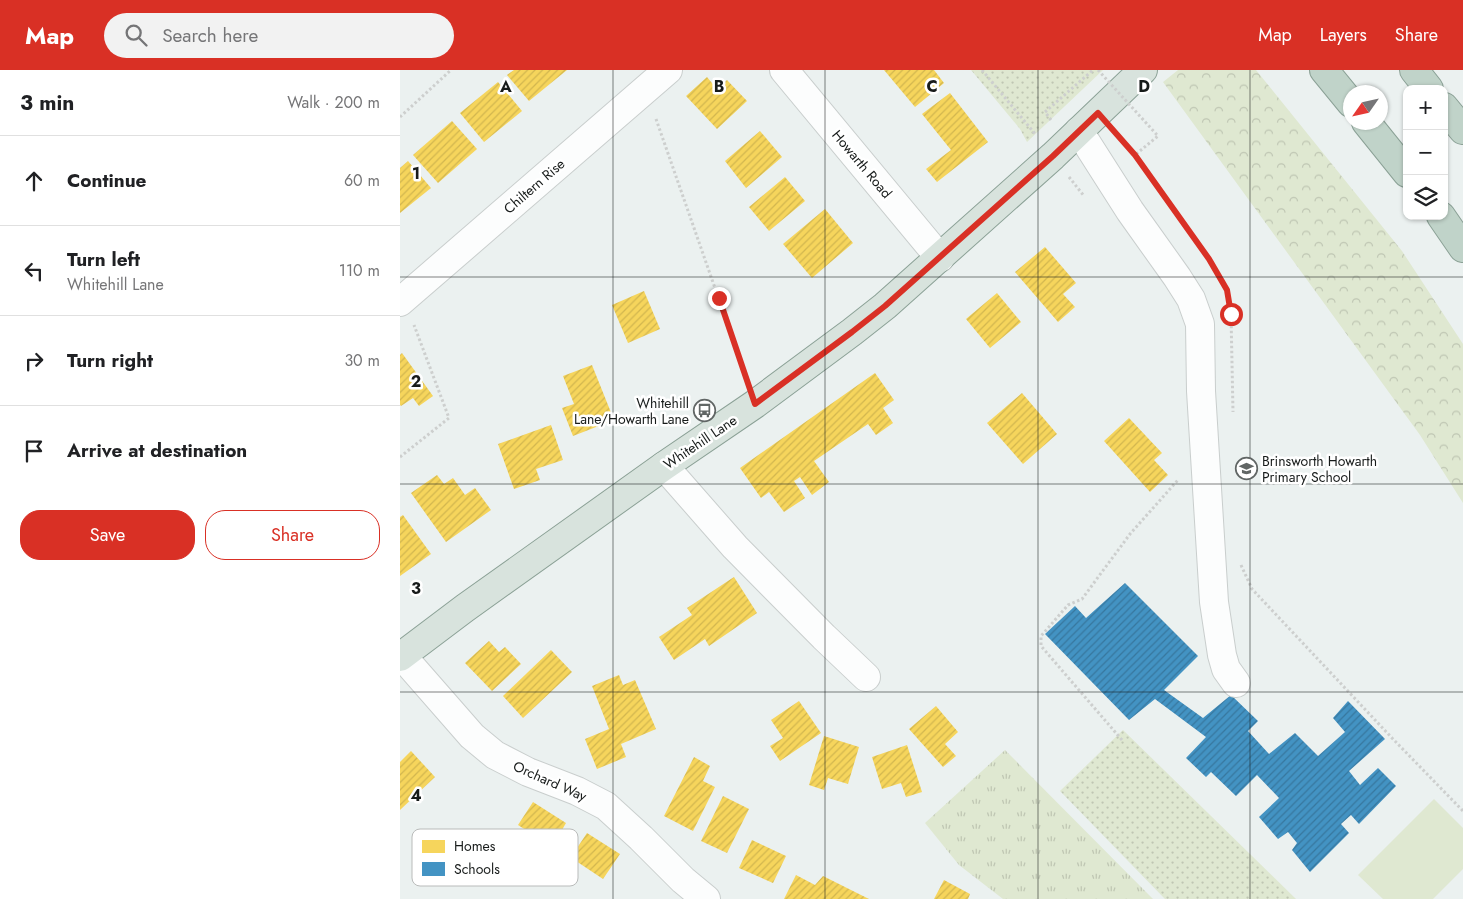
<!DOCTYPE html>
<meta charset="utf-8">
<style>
body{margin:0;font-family:Jost,sans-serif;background:#f2f2f2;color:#202124}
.controls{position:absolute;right:15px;top:15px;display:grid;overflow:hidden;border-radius:10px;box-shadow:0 1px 4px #0004}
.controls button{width:45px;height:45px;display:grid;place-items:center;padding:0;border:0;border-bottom:1px solid #e0e0e0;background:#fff;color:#202124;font:25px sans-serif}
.compass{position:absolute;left:943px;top:15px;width:45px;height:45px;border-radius:50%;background:#fff;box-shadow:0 1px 4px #0004;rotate:236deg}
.stop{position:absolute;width:15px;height:15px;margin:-11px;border:4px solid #d93025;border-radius:50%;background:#fff}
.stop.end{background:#d93025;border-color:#fff;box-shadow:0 1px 5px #0008}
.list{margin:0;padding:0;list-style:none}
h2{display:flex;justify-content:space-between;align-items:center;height:65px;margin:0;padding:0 20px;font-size:21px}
h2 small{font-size:16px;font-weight:400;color:#757577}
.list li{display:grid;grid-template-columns:32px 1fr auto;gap:15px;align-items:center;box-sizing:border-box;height:90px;padding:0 20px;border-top:1px solid #e0e0e0}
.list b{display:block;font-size:19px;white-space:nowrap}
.list p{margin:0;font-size:16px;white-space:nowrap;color:#757577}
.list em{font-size:16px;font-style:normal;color:#757577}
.actions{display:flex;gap:10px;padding:15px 20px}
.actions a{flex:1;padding:11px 0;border:1px solid #d93025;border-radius:20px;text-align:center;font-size:18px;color:#d93025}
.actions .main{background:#d93025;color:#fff}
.icon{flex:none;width:28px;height:28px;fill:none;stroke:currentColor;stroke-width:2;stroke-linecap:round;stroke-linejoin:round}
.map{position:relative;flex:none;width:1063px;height:829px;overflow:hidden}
header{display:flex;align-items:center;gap:30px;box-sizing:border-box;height:70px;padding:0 25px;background:#d93025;color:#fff}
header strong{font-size:24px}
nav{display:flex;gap:28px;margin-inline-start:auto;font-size:18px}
.search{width:350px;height:45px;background:#f2f2f2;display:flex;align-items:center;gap:12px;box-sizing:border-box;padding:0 18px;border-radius:28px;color:#757577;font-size:19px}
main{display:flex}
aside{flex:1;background:#fff}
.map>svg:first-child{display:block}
.grass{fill:url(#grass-tufts)}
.forest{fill:url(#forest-crowns)}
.park{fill:url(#park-dots)}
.pitch{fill:#dfe8d1}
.homes{fill:url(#homes-hatch)}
.schools{fill:url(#schools-hatch)}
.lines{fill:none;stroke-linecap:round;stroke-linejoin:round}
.minor-casing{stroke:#c9cecd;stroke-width:30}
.major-casing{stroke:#8ba196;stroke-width:30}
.highway-casing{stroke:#8ba196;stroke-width:30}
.path{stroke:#cdcfce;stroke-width:3;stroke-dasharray:2.5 2.5;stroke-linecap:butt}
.minor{stroke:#fcfdfd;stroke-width:28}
.major{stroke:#d8e3dd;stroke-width:28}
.highway{stroke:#c0d3c9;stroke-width:28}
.path-bridge{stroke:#cdcfce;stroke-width:3;stroke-dasharray:2.5 2.5;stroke-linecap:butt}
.route{stroke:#d93025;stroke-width:6}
.grid{fill:none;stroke:#171b1a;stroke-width:1;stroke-opacity:0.55}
.labels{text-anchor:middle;stroke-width:5;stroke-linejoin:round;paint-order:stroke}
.street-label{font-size:14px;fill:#171b1a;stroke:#fff}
.poi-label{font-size:14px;fill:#171b1a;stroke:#fff;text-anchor:end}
.key{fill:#fff;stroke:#b9bbba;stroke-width:1}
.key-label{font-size:14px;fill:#171b1a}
.grid-label{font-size:16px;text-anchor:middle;font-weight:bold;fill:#171b1a;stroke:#fff;stroke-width:5;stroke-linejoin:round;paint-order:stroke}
</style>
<header>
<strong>Map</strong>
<div class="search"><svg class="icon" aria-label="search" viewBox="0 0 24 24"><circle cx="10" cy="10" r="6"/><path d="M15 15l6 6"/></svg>Search here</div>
<nav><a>Map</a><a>Layers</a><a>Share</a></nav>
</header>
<main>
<aside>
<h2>3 min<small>Walk · 200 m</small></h2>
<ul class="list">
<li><svg class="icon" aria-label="ahead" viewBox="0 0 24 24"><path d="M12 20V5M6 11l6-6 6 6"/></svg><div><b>Continue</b></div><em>60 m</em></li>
<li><svg class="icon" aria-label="left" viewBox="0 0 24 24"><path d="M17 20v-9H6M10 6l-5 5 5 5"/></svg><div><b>Turn left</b><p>Whitehill Lane</p></div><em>110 m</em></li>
<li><svg class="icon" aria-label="right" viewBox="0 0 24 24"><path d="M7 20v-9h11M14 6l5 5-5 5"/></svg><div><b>Turn right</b></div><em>30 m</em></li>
<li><svg class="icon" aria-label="arrive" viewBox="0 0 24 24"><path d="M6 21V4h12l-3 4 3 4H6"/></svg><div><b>Arrive at destination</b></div></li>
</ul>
<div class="actions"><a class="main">Save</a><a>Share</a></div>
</aside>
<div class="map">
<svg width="1063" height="829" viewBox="0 0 1063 829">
<defs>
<pattern id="grass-tufts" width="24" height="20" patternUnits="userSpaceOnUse" patternTransform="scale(1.25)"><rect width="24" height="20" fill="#dfe8d1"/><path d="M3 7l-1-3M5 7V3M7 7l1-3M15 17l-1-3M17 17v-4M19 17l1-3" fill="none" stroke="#bfc6b3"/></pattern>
<pattern id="forest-crowns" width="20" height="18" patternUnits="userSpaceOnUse" patternTransform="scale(1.25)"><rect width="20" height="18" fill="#dfe8d1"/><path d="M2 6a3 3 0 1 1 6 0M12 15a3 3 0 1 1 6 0" fill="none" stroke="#bfc6b3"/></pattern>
<pattern id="park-dots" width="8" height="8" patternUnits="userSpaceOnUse" patternTransform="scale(1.25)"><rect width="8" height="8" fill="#dfe8d1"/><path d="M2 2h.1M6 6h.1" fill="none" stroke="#bfc6b3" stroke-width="1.8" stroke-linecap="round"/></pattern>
<pattern id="homes-hatch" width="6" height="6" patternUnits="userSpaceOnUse" patternTransform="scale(1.25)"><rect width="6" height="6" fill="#f6d55c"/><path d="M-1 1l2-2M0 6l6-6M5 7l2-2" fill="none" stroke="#d2b64f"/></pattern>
<pattern id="schools-hatch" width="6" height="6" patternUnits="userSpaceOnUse" patternTransform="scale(1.25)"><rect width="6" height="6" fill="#4393c3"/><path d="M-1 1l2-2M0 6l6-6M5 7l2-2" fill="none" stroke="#37779e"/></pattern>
</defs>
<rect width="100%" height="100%" fill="#ebf1f0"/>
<path class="grass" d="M605,680L753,829H603L559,795L525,753Z"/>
<path class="forest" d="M778,0H856L1002,181L1063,274V433L1020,365L763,12Z"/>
<g class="park">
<path d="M571,0H703L627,72L620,59Z"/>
<path d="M723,660L896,829H765L660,721Z"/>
</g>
<path class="pitch" d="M1034,729L1063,758V799L1033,829H983L958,805Z"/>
<g class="homes">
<path d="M114,0H167L129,31L107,5Z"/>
<path d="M484,0H534L544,13L515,37Z"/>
<path d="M307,7L317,19L327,10L347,31L317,59L286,26Z"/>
<path d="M98,12L122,41L84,72L60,43Z"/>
<path d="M550,23L588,72L537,112L526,99L551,80L522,44Z"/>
<path d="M52,51L77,79L38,113L13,85Z"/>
<path d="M360,61L382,87L346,118L325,91Z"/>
<path d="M8,91L31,118L0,143V98Z"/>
<path d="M385,107L405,131L369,161L349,137Z"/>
<path d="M425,139L453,173L412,208L383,174Z"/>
<path d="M645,177L676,213L663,224L675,237L658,252L615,202Z"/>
<path d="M244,221L260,259L228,273L212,235Z"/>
<path d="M597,223L621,252L590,278L566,249Z"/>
<path d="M2,283L33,326L19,336L13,328L1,336L0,335V285Z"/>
<path d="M192,295L214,350L173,366L162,338L174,334L163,306Z"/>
<path d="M475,303L494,330L483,338L493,353L476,365L468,354L414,391L429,412L412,425L400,407L394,411L405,428L384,442L369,422L361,428L340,398Z"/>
<path d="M622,323L657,364L623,394L587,353Z"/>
<path d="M729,348L762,383L754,390L768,405L750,422L704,371Z"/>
<path d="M151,355L163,390L136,399L140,410L114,419L98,374Z"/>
<path d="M37,405L44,414L53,408L65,425L75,418L91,440L46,472L11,423Z"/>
<path d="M3,445L31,484L0,506V447Z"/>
<path d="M334,507L357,543L309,576L305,569L274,590L259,567L292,545L287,538Z"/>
<path d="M89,571L99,582L105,577L121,594L92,621L65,593Z"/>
<path d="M151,580L172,602L123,648L103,626Z"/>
<path d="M219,605L223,615L235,610L256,659L221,674L226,687L197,699L185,669L209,659L192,616Z"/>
<path d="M399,631L421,663L380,691L370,676L383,668L371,650Z"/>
<path d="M536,636L558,662L545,674L556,686L543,697L509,659Z"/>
<path d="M424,666L459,677L448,714L428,708L424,720L409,715Z"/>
<path d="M507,675L522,722L506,727L501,713L482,719L472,687Z"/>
<path d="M11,681L35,707L0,740V692Z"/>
<path d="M294,687L310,696L303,711L315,717L293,761L264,746Z"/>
<path d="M323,726L349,739L327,783L301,771Z"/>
<path d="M133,732L166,753L159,765L177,778L187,763L220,784L203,809L170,787L163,798L139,783L146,773L118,755Z"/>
<path d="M352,770L386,786L373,813L339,798Z"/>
<path d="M396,805L415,815L423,806L469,829H384Z"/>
<path d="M544,810L570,824L568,829H534Z"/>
</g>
<path class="schools" d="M725,513L798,586L764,620L803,648L831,625L858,651L848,661L869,684L895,663L918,686L945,662L933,648L948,631L985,669L949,701L960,715L978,698L996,716L959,754L951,745L941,754L949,763L910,802L892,780L897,773L888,762L878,769L859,747L879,728L857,705L836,726L811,702L806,707L786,688L806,667L755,629L729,650L645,564L675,536L686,548Z"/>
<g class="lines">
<defs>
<g id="minor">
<path d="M384,0L540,188"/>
<path d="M679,61L730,141L777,207L791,229L800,254L801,321L814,532L822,585L826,599L836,613"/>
<path d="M0,232L268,0"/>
<path d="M264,396L335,477L424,567L466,607"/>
<path d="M2,586L72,666L95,685L128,702L177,721L206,736L241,768L283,810L306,829"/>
</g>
<path id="major" d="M0,587L65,538L264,396L355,334L452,262L485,236L653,86L743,0"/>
<g id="highway">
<path d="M924,0L951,33"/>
<path d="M1014,0L1029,19"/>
<path d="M1044,37L1063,60"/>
<path d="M966,52L1007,103"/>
<path d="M1041,146L1063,178"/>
</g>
</defs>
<use href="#minor" class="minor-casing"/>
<use href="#major" class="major-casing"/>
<use href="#highway" class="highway-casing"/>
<g class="path">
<path d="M582,0L636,65"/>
<path d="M0,47L51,0"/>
<path d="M256,49L346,307"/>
<path d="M651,50L645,42L693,0"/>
<path d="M718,66L735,85L809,189L827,220L831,244L833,342"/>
<path d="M669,107L684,126"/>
<path d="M0,387L49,348L14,255"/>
<path d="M841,495L852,519L992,668L1063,741"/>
<path d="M722,670L641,576V566L668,535L682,529L730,464L778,410"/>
</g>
<use href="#minor" class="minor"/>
<use href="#major" class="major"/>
<use href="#highway" class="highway"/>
<path class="path-bridge" d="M698,0L758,66L735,85"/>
</g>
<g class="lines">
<path class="route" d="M319,228L355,334L452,262L485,236L653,86L698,43L735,85L809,189L827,220L831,244"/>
</g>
<path class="grid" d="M213,0V829M425,0V829M638,0V829M850,0V829M0,207H1063M0,414H1063M0,622H1063"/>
<defs>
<symbol id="bus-ring" viewBox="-11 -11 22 22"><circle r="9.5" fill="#fff" stroke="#616665" stroke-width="1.5"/><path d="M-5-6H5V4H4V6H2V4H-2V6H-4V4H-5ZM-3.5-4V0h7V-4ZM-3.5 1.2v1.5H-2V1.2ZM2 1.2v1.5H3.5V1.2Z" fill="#616665"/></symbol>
<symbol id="school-ring" viewBox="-11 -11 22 22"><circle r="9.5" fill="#fff" stroke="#616665" stroke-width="1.5"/><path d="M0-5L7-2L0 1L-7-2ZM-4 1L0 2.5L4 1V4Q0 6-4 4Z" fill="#616665"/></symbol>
</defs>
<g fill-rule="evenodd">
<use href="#bus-ring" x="292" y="328" width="25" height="25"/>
<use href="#school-ring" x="834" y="386" width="25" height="25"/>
</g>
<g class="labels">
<g class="street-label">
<text transform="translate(462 94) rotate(50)" y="5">Howarth Road</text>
<text transform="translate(134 116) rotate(-41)" y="5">Chiltern Rise</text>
<text transform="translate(300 372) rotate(-34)" y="5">Whitehill Lane</text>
<text transform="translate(150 711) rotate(24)" y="5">Orchard Way</text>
</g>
<g class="poi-label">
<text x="289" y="338">Whitehill<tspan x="289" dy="16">Lane/Howarth Lane</tspan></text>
<text x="862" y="396" text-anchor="start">Brinsworth Howarth<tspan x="862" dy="16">Primary School</tspan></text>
</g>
</g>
<rect x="12" y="759" width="166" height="57" rx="8" class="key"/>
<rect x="22" y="770" width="23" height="13" fill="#f6d55c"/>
<rect x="22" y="792" width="23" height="14" fill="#4393c3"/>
<g class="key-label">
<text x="54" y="781">Homes</text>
<text x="54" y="804">Schools</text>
</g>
<g class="grid-label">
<text x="106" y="22">A</text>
<text x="319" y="22">B</text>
<text x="532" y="22">C</text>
<text x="744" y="22">D</text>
<text x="16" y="109">1</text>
<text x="16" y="317">2</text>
<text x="16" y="524">3</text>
<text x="16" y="731">4</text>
</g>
</svg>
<div class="controls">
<button>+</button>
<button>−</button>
<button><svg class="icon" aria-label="layers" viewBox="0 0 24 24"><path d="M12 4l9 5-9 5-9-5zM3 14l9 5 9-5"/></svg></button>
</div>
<svg class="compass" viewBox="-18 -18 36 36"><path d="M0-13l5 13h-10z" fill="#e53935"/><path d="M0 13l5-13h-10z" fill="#757577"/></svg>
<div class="stop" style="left:831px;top:244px"></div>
<div class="stop end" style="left:319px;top:228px"></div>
</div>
</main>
